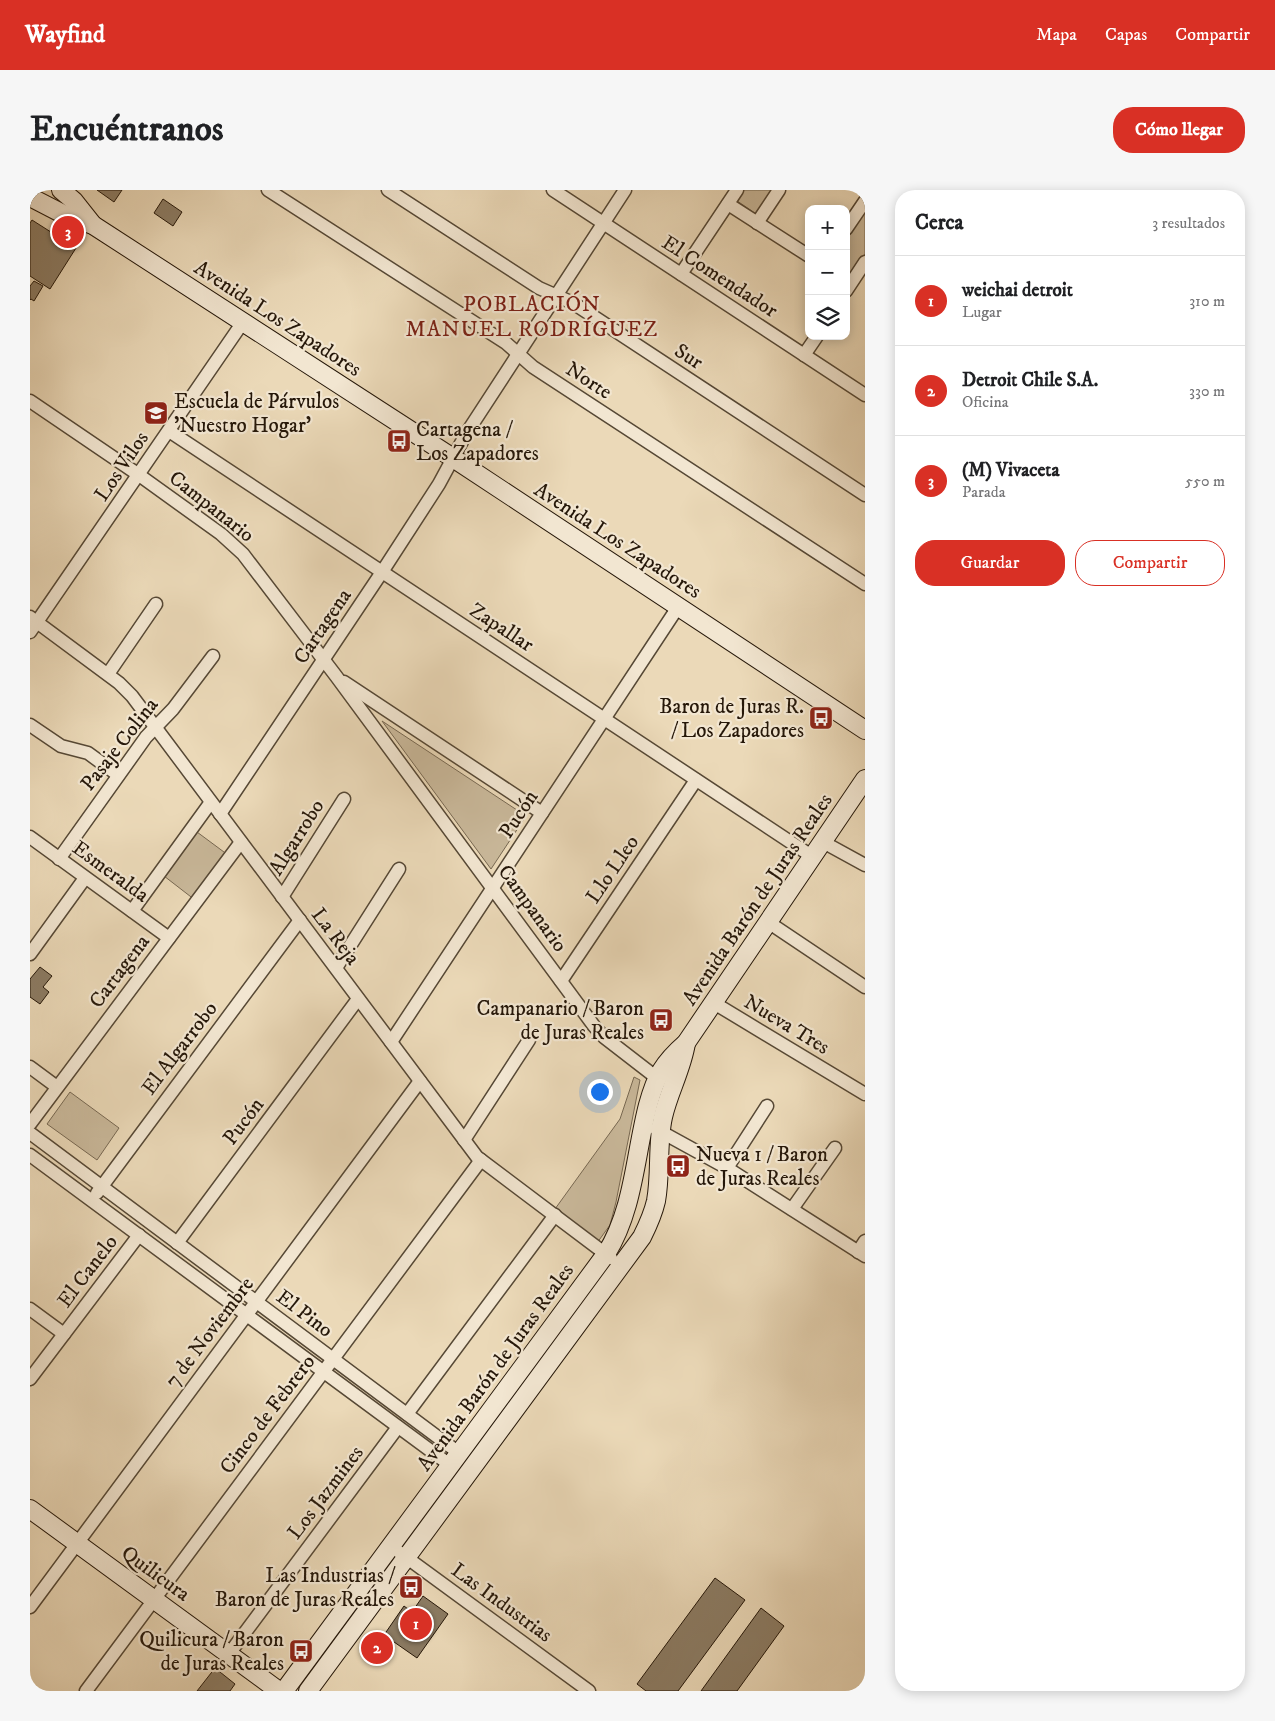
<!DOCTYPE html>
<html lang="es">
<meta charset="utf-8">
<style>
body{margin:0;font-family:"IM FELL DW Pica",serif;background:#f6f6f6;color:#202124}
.controls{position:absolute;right:15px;top:15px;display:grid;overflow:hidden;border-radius:10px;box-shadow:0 2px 12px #0003}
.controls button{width:45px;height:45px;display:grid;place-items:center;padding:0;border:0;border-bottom:1px solid #e0e0e0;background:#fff;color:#202124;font:25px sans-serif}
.you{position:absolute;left:569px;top:901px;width:18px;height:18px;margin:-12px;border:4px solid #fff;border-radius:50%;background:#1a73e8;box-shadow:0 0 0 8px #1a73e833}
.badge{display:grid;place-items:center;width:32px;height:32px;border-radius:50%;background:#d93025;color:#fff;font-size:16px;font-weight:700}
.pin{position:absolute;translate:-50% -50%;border:2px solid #fff;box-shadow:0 1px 5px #0006}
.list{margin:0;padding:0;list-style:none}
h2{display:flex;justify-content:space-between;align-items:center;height:65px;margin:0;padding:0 20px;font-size:21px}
h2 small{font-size:16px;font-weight:400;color:#757577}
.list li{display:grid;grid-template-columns:32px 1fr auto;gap:15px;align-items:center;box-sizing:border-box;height:90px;padding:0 20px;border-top:1px solid #e0e0e0}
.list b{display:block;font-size:19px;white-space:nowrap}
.list p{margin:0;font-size:16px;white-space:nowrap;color:#757577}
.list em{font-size:16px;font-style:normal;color:#757577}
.actions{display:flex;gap:10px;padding:15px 20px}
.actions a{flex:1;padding:11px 0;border:1px solid #d93025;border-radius:20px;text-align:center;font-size:18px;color:#d93025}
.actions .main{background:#d93025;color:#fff}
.icon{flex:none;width:28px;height:28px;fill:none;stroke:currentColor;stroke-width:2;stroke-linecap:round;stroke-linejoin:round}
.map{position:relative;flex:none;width:835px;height:1501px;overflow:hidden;border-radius:20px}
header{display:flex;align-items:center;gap:30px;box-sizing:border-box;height:70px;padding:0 25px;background:#d93025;color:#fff}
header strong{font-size:24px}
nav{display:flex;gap:28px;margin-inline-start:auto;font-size:18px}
.intro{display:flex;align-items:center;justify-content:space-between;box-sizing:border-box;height:120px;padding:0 30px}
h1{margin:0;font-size:35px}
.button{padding:12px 22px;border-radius:20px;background:#d93025;color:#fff;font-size:18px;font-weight:700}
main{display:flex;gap:30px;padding:0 30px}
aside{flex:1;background:#fff;border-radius:20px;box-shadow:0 2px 12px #0003}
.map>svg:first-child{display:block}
.green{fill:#c9b89a;stroke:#776852}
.building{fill:#8c7c64;stroke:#251709}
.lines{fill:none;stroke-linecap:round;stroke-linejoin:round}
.street-casing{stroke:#564835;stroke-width:15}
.secondary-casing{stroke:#251709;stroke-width:20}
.street{stroke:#f2e6d1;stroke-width:12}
.secondary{stroke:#f2e6d1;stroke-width:18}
.labels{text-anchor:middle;stroke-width:4.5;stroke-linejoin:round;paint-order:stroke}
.street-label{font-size:21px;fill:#251709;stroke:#f2e6d1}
.poi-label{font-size:21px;fill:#251709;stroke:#f2e6d1;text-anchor:end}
.neighbourhood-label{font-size:22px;letter-spacing:1px;fill:#7a1f14;stroke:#f2e6d1}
</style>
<header>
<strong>Wayfind</strong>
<nav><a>Mapa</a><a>Capas</a><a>Compartir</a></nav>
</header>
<div class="intro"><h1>Encuéntranos</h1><a class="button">Cómo llegar</a></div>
<main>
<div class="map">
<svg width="835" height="1501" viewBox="0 0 835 1501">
<rect width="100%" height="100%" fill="#ebd9b8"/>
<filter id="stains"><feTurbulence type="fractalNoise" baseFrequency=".004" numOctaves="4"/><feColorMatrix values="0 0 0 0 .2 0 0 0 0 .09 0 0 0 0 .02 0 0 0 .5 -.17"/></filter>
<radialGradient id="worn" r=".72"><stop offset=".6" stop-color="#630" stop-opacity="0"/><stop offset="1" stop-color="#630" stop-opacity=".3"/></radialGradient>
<g class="green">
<path d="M709,0H747L729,26L703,8Z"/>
<path d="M835,18V64L820,87L816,85V45Z"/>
<path d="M352,531L496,626L461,679Z"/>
<path d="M167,642L198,665L165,710L134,686Z"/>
<path d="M604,887L610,890L586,1012L580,1035L567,1053L525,1019L590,929Z"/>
<path d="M40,902L89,938L67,970L17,934Z"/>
</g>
<g class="building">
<path d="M67,0H92L84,12Z"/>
<path d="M133,9L152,22L143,36L124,23Z"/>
<path d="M2,30L46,58L20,99L0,86V33Z"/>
<path d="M4,91L13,96L4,111L1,109L0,110V96Z"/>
<path d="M10,777L22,786L13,797L19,802L10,814L0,807V789Z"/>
<path d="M685,1388L715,1410L648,1501H616L607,1494Z"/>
<path d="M393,1406L418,1424L387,1468L354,1445L374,1416L382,1422Z"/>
<path d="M731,1418L754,1436L707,1501H671Z"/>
<path d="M348,1441L363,1452L347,1475L331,1465Z"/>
<path d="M185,1478L205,1494L200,1501H167Z"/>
</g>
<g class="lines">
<defs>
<g id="street">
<path d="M238,0L476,153L503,177L835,394"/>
<path d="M358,0L509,98L543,113L835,305"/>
<path d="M523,0L835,205"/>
<path d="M698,14L779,66"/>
<path d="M727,33L749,0"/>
<path d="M816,39L835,11"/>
<path d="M651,84L707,0"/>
<path d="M816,101L835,72"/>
<path d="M774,165L787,146"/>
<path d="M0,211L109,285L191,344L213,364L306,486L564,836L574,847L627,888"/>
<path d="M139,241L783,667"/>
<path d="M0,427L89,493L102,506L447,967L581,1068"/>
<path d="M0,442L213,132"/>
<path d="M78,484L126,414"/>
<path d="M314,492L512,623"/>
<path d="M0,535L31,556L58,563L88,585"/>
<path d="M190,624L352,382L409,294L436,244L595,0"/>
<path d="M0,647L139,748"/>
<path d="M793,652L835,675"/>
<path d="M29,669L116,547L143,519L183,466"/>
<path d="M252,707L314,609"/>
<path d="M102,721L181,612"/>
<path d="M738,732L835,797"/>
<path d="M0,764L55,688"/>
<path d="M306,778L369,679"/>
<path d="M531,791L666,590"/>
<path d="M684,813L835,904"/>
<path d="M361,852L648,417"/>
<path d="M0,877L27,897"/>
<path d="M0,934L211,652"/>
<path d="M626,939L697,978L835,1066"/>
<path d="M0,943L429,1263"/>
<path d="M434,950L499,850"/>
<path d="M0,965L420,1275"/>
<path d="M697,978L737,916"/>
<path d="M67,1003L270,730"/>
<path d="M762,1019L805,958"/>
<path d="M147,1053L328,809"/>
<path d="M828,1062L835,1051"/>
<path d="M0,1119L34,1144"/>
<path d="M0,1189L109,1045"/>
<path d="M377,1224L525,1025"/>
<path d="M369,1362L559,1501"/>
<path d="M0,1417L390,891"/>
<path d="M199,1464L368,1237"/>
<path d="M56,1501L451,970"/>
</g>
<g id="secondary">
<path d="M31,0L44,11L63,35"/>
<path d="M0,7L35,25L63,35L423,268L835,540"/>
<path d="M0,1319L249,1501"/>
<path d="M254,1501L576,1064C604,1019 605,965 618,915C626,886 633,873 656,853L835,589"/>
<path d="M278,1501L612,1047C618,1035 623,1024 626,1011C631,984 627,954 633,927C639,901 652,879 656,853"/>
</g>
</defs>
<use href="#street" class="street-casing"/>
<use href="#secondary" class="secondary-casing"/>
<use href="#street" class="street"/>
<use href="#secondary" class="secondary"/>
</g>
<defs>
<symbol id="school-square" viewBox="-11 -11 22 22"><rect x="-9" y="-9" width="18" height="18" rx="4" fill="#8f2418" stroke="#f2e6d1"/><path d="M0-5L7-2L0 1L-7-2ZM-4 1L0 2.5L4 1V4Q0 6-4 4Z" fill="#fff"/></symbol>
<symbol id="bus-square" viewBox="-11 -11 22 22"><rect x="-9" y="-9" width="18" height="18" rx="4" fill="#8f2418" stroke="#f2e6d1"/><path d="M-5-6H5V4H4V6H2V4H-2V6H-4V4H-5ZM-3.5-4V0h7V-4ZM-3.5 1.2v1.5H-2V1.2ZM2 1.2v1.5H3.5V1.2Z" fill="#fff"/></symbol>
</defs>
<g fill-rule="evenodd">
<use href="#school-square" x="112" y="209" width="28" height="28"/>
<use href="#bus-square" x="355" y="237" width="28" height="28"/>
<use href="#bus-square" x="777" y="514" width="28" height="28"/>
<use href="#bus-square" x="617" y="816" width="28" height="28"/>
<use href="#bus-square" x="634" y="962" width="28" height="28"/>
<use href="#bus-square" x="367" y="1383" width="28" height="28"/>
<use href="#bus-square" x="257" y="1447" width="28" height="28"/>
</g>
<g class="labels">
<g class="street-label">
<text transform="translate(690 86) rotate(33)" y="7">El Comendador</text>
<text transform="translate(248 128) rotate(33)" y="7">Avenida Los Zapadores</text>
<text transform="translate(659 166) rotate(33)" y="7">Sur</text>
<text transform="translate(559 190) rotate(33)" y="7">Norte</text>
<text transform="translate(91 276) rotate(-56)" y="7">Los Vilos</text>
<text transform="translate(182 316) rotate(38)" y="7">Campanario</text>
<text transform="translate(588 350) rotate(33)" y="7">Avenida Los Zapadores</text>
<text transform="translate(292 436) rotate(-56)" y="7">Cartagena</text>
<text transform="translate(472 437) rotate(33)" y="7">Zapallar</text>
<text transform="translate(89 554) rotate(-52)" y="7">Pasaje Colina</text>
<text transform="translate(488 624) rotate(-57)" y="7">Pucón</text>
<text transform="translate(266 647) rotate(-58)" y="7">Algarrobo</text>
<text transform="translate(582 679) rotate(-56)" y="7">Llo Lleo</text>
<text transform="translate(81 681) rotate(36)" y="7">Esmeralda</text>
<text transform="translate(727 709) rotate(-56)" y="7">Avenida Barón de Juras Reales</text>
<text transform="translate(503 718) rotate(54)" y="7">Campanario</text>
<text transform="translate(306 746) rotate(53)" y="7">La Reja</text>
<text transform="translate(89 781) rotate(-53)" y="7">Cartagena</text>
<text transform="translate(757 834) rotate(31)" y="7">Nueva Tres</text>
<text transform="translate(149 858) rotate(-53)" y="7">El Algarrobo</text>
<text transform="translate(213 931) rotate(-53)" y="7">Pucón</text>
<text transform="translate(57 1081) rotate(-53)" y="7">El Canelo</text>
<text transform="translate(275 1123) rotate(37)" y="7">El Pino</text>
<text transform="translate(179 1142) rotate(-53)" y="7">7 de Noviembre</text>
<text transform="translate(465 1177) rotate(-54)" y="7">Avenida Barón de Juras Reales</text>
<text transform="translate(237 1224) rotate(-53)" y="7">Cinco de Febrero</text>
<text transform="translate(295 1302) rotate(-53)" y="7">Los Jazmines</text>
<text transform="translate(126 1383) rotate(36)" y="7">Quilicura</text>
<text transform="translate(472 1412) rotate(36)" y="7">Las Industrias</text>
</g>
<g class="poi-label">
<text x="144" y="218" text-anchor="start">Escuela de Párvulos<tspan x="144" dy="24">'Nuestro Hogar'</tspan></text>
<text x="386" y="246" text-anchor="start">Cartagena /<tspan x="386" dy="24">Los Zapadores</tspan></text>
<text x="774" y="523">Baron de Juras R.<tspan x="774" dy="24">/ Los Zapadores</tspan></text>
<text x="614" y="825">Campanario / Baron<tspan x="614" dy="24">de Juras Reales</tspan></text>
<text x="666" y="971" text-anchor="start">Nueva 1 / Baron<tspan x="666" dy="24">de Juras Reales</tspan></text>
<text x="364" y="1392">Las Industrias /<tspan x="364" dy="24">Baron de Juras Reales</tspan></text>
<text x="254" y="1456">Quilicura / Baron<tspan x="254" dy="24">de Juras Reales</tspan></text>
</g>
<g class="neighbourhood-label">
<text x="502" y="121">POBLACIÓN<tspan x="502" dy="25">MANUEL RODRÍGUEZ</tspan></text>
</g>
</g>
<rect width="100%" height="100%" filter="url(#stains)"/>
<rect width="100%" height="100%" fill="url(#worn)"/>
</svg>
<div class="controls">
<button>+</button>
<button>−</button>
<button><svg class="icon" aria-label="layers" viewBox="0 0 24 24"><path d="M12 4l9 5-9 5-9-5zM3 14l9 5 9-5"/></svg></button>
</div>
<div class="you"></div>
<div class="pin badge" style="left:386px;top:1434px">1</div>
<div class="pin badge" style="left:347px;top:1458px">2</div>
<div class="pin badge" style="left:38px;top:42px">3</div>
</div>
<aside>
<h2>Cerca<small>3 resultados</small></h2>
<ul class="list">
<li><span class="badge">1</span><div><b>weichai detroit</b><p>Lugar</p></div><em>310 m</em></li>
<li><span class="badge">2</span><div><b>Detroit Chile S.A.</b><p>Oficina</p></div><em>330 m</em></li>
<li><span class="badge">3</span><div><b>(M) Vivaceta</b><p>Parada</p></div><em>550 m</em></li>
</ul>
<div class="actions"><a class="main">Guardar</a><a>Compartir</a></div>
</aside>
</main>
